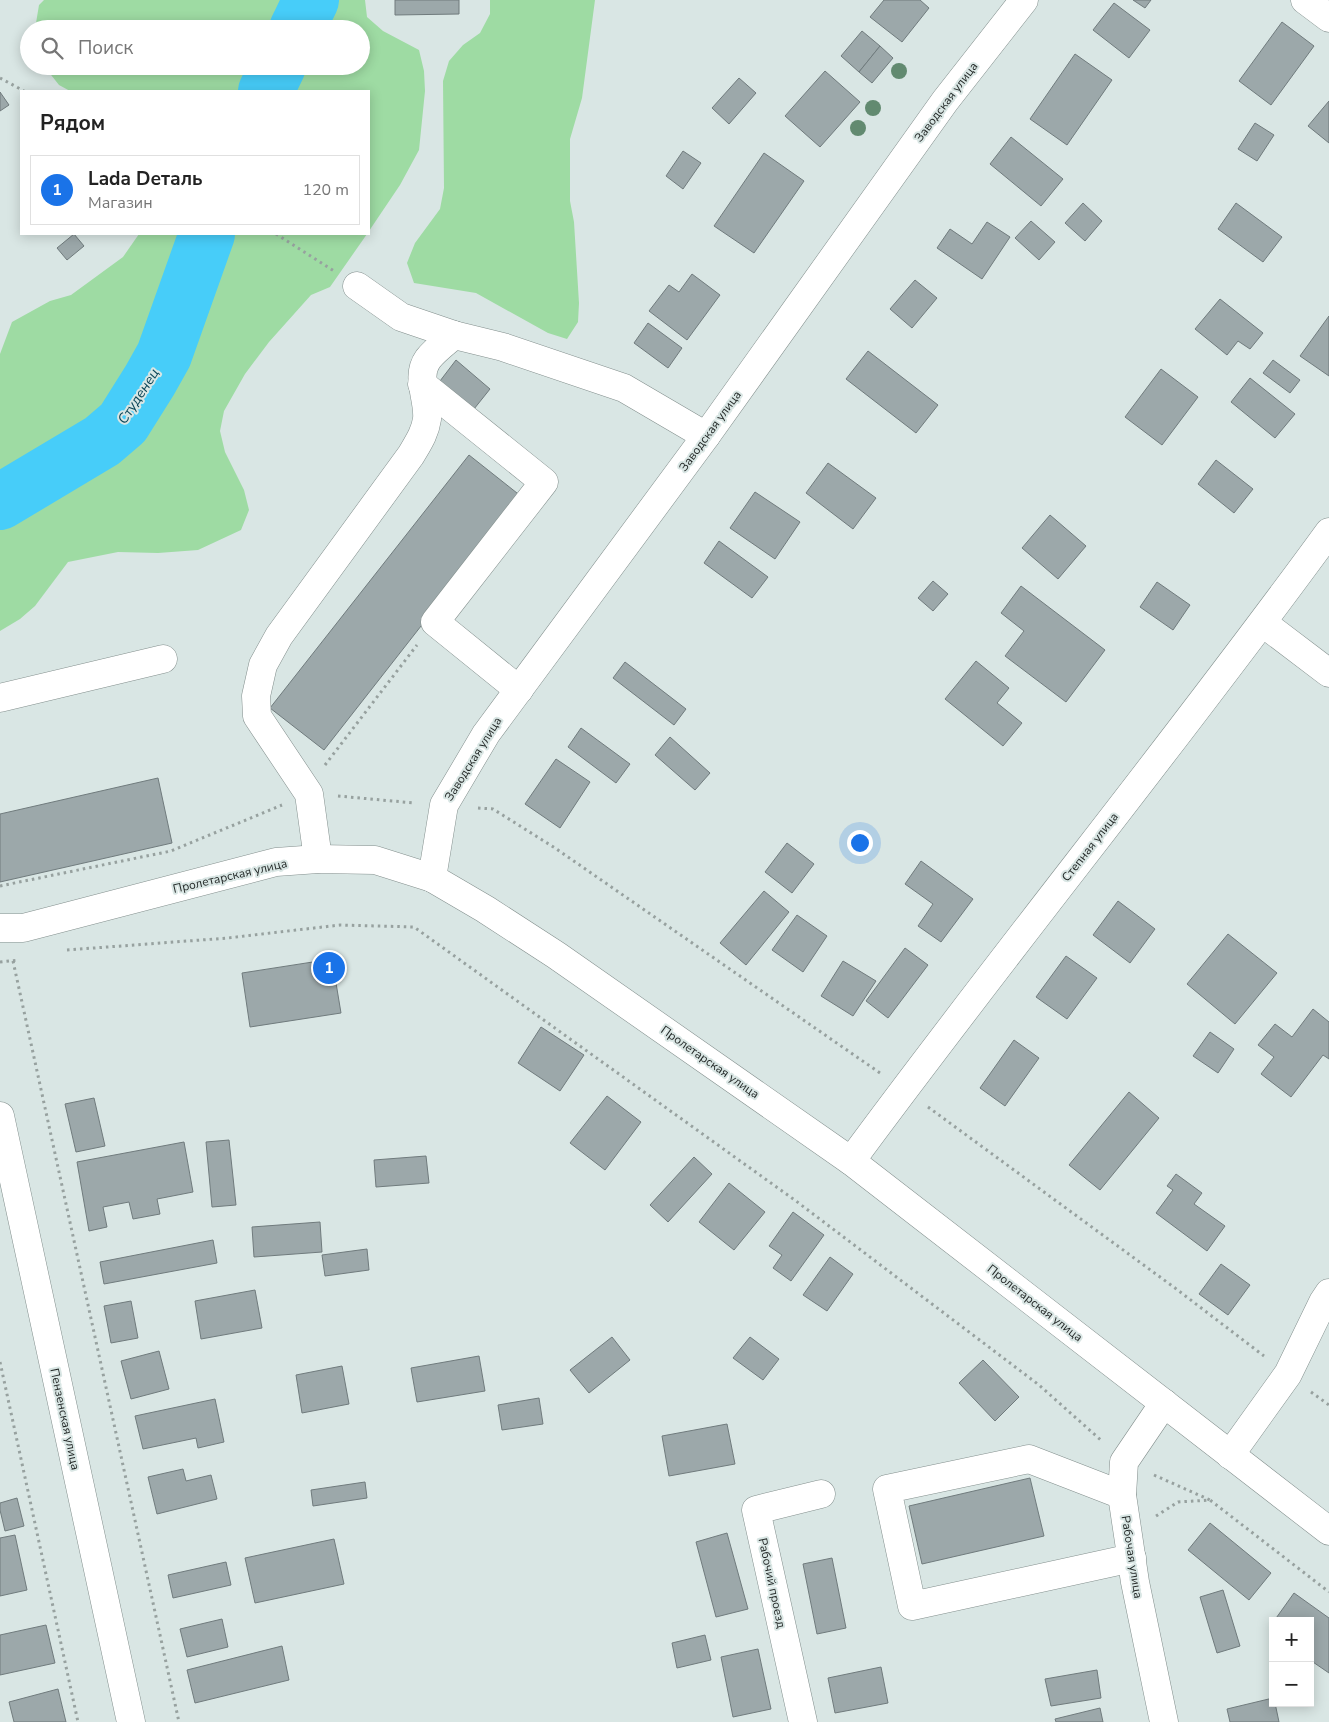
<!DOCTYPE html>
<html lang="ru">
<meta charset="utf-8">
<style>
body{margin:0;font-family:"Nunito Sans",sans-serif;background:#f2f2f2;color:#222}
.controls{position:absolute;right:15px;bottom:15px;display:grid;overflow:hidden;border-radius:0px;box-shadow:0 2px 12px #0003}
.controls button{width:45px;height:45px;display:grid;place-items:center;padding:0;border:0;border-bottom:1px solid #e0e0e0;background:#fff;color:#222;font:25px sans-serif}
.you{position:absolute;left:859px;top:842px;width:18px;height:18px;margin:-12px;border:4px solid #fff;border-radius:50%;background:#1a73e8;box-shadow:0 0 0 8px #1a73e833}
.badge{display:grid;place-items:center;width:32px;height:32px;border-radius:50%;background:#1a73e8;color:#fff;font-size:16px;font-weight:700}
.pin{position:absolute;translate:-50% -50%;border:2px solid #fff;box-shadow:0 1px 5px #0006}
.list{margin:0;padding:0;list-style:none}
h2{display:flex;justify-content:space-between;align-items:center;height:65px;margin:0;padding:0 20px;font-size:21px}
h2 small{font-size:16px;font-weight:400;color:#767676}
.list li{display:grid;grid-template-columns:32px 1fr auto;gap:15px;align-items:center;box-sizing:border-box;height:70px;margin:0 10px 10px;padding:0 10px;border:1px solid #e0e0e0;border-radius:0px}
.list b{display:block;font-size:19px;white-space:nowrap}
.list p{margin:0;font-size:16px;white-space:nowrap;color:#767676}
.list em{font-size:16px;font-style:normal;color:#767676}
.icon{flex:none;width:28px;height:28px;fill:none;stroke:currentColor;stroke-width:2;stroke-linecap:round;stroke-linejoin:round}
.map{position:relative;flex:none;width:1329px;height:1722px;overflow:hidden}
.search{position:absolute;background:#fff;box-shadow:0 2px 12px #0003;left:20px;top:20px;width:350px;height:55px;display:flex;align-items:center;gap:12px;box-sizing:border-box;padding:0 18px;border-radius:28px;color:#767676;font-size:19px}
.panel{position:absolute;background:#fff;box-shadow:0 2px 12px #0003;left:20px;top:90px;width:350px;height:145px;border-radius:0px}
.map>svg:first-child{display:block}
.green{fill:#9edba3}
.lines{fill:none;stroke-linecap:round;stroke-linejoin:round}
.river{stroke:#47cdf9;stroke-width:56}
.building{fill:#9ca8aa;stroke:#707b7d}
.minor-casing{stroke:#838f8d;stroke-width:29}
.major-casing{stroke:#838f8d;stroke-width:29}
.path{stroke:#97a19f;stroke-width:3;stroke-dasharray:2.5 4;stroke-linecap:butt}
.minor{stroke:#fff;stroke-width:28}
.major{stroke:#fff;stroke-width:28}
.tree{fill:#628a70}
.labels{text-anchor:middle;stroke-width:4;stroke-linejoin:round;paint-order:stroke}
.street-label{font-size:12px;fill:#1f2423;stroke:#d9e6e4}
.water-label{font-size:14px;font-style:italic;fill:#0c4658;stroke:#d9e6e4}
</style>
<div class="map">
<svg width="1329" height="1722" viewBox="0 0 1329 1722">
<rect width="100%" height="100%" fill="#d9e6e4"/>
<g class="green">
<path d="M44,0H365L367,17L383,31L419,50L424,71L425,91L419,150L400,185L369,231V91H70L59,85L44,66H361V29H35L39,5Z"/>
<path d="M490,0H595L582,98L570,139V201L574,222L579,303L578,322L567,339L548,333L476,293L414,283L407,263L415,243L440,209L444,188L443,81L449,61L463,45L480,33L490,14Z"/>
<path d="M139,234H367L330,287L311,295L269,342L245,374L224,411L220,431L225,452L244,490L249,510L241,530L198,550L158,553L118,552L68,562L35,606L20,619L0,631V354L12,322L50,301L71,295L123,257Z"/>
</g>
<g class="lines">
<g class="river">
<path d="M297,29L311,0"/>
<path d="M266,91L278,66"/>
<path d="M0,502L102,441L123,423L150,380L164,355L207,234"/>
</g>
</g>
<g class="building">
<path d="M395,0H459V14L395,15Z"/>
<path d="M884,0H920L929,8L902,42L870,17Z"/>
<path d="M1133,0H1151L1145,8Z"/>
<path d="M1114,3L1150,30L1129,58L1093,30Z"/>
<path d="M1282,22L1314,46L1271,105L1239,81Z"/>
<path d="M862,31L880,46L859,72L841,56Z"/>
<path d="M880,46L893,58L872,83L859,72Z"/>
<path d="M1075,54L1112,80L1067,145L1030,119Z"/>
<path d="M825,71L860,102L820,147L785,116Z"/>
<path d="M739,78L756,93L729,124L712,108Z"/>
<path d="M0,92L9,105L0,111Z"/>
<path d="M1329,101V143L1308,126Z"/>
<path d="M1255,123L1274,135L1257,161L1238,149Z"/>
<path d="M1011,137L1063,179L1041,206L990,164Z"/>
<path d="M683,151L701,163L683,189L666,176Z"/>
<path d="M764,153L804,181L754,253L714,226Z"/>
<path d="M1083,203L1102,221L1085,241L1065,223Z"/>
<path d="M1236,203L1282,237L1263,262L1218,229Z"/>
<path d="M1031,221L1055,242L1039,260L1015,238Z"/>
<path d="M987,222L1010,237L982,279L937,248L950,229L972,244Z"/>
<path d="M74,234L84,246L67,260L57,248Z"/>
<path d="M692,274L720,295L687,340L649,311L669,285L679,292Z"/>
<path d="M915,280L937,298L912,328L890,309Z"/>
<path d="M1220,299L1263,333L1250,349L1238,341L1227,355L1195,329Z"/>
<path d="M1329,316V376L1300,356Z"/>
<path d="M648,323L682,348L668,368L634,343Z"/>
<path d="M868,351L938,405L916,433L846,379Z"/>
<path d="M456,360L490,389L474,409L440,381Z"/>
<path d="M1273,360L1300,380L1290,393L1263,373Z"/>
<path d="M1161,369L1198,397L1162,445L1125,417Z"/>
<path d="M1250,378L1295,414L1275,438L1231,402Z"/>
<path d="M469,455L522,497L324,750L270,708Z"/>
<path d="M1216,460L1253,489L1234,513L1198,484Z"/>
<path d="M828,463L876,498L853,529L806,493Z"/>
<path d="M755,492L800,522L775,559L730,528Z"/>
<path d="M1050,515L1086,546L1058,579L1022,548Z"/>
<path d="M719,541L768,577L752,598L704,563Z"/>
<path d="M933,581L948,594L933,611L918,598Z"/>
<path d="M1157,582L1190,605L1173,630L1140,607Z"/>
<path d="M1021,586L1105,650L1066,702L1005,656L1024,631L1001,613Z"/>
<path d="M976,661L1009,688L997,703L1022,723L1003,746L945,699Z"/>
<path d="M625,662L686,709L674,725L613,678Z"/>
<path d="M581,728L630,764L616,783L568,747Z"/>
<path d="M670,737L710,773L695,790L655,755Z"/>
<path d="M556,759L590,782L560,828L525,804Z"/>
<path d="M158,778L172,843L0,882V814Z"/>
<path d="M787,843L814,864L792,893L765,872Z"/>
<path d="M921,861L973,899L941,942L918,926L933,904L905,884Z"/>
<path d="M764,891L789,912L746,965L720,943Z"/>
<path d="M1118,901L1155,929L1130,963L1093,935Z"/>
<path d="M797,915L827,936L803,972L772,950Z"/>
<path d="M1228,934L1277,973L1235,1024L1187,984Z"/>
<path d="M905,948L928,965L888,1018L866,1001Z"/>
<path d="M1066,956L1097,978L1067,1019L1036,997Z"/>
<path d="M332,959L341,1013L250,1027L242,973Z"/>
<path d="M843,961L876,981L853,1016L821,996Z"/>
<path d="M1313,1009L1329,1022V1059L1323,1055L1291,1097L1261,1074L1274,1057L1258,1045L1275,1024L1292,1037Z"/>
<path d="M541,1027L584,1055L560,1091L518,1063Z"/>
<path d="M1210,1032L1234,1049L1218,1073L1193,1056Z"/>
<path d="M1014,1040L1039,1058L1005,1106L980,1088Z"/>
<path d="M1129,1092L1159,1118L1100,1190L1069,1165Z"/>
<path d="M607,1096L641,1122L605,1170L570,1143Z"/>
<path d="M94,1098L105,1146L76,1152L65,1104Z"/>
<path d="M229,1140L236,1205L212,1207L206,1142Z"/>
<path d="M184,1142L193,1192L157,1199L160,1214L133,1219L129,1202L103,1207L107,1227L89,1231L77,1162Z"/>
<path d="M426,1156L429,1183L376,1187L374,1160Z"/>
<path d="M694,1157L712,1174L668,1222L650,1205Z"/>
<path d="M1176,1174L1202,1193L1194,1204L1225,1226L1207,1251L1156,1213L1173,1190L1167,1186Z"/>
<path d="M729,1183L765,1212L734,1250L699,1222Z"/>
<path d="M793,1212L824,1235L791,1281L773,1268L782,1255L769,1246Z"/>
<path d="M320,1222L322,1252L254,1257L252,1227Z"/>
<path d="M213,1240L217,1263L104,1284L100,1262Z"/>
<path d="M367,1249L369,1270L325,1276L322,1255Z"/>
<path d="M830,1257L853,1274L827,1311L803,1295Z"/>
<path d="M1221,1264L1250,1285L1228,1315L1199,1294Z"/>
<path d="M255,1290L262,1328L201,1339L195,1301Z"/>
<path d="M131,1301L138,1338L111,1343L104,1306Z"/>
<path d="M612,1337L630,1360L589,1393L570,1370Z"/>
<path d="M750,1337L779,1359L763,1380L733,1358Z"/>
<path d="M159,1351L169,1389L131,1399L121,1361Z"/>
<path d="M479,1356L485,1391L417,1402L411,1368Z"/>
<path d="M983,1360L1019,1397L995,1421L959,1383Z"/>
<path d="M342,1366L349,1404L302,1413L296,1375Z"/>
<path d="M539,1398L543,1424L502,1430L498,1405Z"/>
<path d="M215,1399L224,1442L198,1448L196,1438L143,1449L135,1416Z"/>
<path d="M727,1424L735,1464L669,1476L662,1436Z"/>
<path d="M183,1469L186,1481L211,1475L217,1499L157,1514L148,1477Z"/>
<path d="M1030,1478L1044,1536L922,1564L909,1506Z"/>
<path d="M365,1482L367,1498L313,1506L311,1490Z"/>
<path d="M17,1498L24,1526L5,1531L0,1510V1503Z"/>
<path d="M1210,1523L1271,1573L1249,1600L1188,1550Z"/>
<path d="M727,1533L748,1609L716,1617L696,1542Z"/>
<path d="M15,1535L27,1590L0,1596V1538Z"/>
<path d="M334,1539L344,1584L255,1603L245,1558Z"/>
<path d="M832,1558L846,1628L817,1634L803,1564Z"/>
<path d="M226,1562L231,1585L173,1598L168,1575Z"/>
<path d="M1223,1590L1240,1646L1217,1653L1200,1597Z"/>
<path d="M1294,1593L1329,1618V1673L1310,1660V1621H1274Z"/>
<path d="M222,1619L228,1647L187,1657L180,1629Z"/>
<path d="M46,1625L55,1663L0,1675V1635Z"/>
<path d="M705,1635L711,1660L677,1668L672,1643Z"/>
<path d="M282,1646L289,1680L195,1703L187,1670Z"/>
<path d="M758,1649L771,1709L733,1717L721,1657Z"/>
<path d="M881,1667L888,1703L835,1713L828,1678Z"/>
<path d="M1097,1670L1101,1698L1051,1706L1045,1679Z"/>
<path d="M58,1689L66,1722H14L9,1702Z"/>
<path d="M1273,1698V1703H1275L1279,1722H1230L1227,1709Z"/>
<path d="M1100,1708L1103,1722H1056L1055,1719Z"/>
</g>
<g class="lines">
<defs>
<g id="minor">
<path d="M1305,0L1329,18"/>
<path d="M357,286L401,317L454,335L503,347L624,388L706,436"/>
<path d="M422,384L544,482L435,622L519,690"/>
<path d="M1263,623L1329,673"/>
<path d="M0,698L163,659"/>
<path d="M318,859L309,794L257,716L256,696L263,665L279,636L411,455C418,443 425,433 427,419C429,399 415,377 428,359C435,350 446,342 454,335"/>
<path d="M432,878L444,805L486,734L706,436L945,101L1024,0"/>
<path d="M0,1116L131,1722"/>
<path d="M851,1161C1007,949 1174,745 1329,532"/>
<path d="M1230,1455L1288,1374L1323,1302L1329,1293"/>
<path d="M1122,1495L1029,1459L887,1489L912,1606L1132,1558"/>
<path d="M803,1722L756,1510L821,1494"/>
<path d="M1164,1722L1135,1582L1122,1495L1124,1462L1164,1403"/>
</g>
<path id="major" d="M0,928H23L50,921L276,862L318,859L375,860L432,878L485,909L556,955L851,1161L1329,1531"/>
</defs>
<use href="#minor" class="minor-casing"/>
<use href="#major" class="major-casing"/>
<g class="path">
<path d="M0,78L24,91"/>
<path d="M276,234L334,271"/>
<path d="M325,765L417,645"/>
<path d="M338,796L414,803"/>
<path d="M478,808L493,809L555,848L880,1073"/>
<path d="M0,886L171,851L282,805"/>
<path d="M67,950L228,938L340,925L414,927L796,1201L1039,1385L1103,1442"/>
<path d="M13,961L179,1722"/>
<path d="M0,962L19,960"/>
<path d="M928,1107L1175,1288L1264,1356"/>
<path d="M0,1362L78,1722"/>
<path d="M1311,1392L1329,1405"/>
<path d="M1154,1475L1210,1500"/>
<path d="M1156,1516L1178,1502L1210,1500L1329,1592"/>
</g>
<use href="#minor" class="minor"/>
<use href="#major" class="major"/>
</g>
<g class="tree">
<circle cx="899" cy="71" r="8"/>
<circle cx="873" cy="108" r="8"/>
<circle cx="858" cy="128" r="8"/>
</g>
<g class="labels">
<g class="street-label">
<text transform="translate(946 102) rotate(-53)" y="4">Заводская улица</text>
<text transform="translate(710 431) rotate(-54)" y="4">Заводская улица</text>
<text transform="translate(473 759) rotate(-58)" y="4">Заводская улица</text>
<text transform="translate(1090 847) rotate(-52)" y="4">Степная улица</text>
<text transform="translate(230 876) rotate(-13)" y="4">Пролетарская улица</text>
<text transform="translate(710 1062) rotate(35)" y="4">Пролетарская улица</text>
<text transform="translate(1035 1303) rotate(38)" y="4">Пролетарская улица</text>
<text transform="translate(65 1419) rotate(78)" y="4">Пензенская улица</text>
<text transform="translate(1132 1557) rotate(81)" y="4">Рабочая улица</text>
<text transform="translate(772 1583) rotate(78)" y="4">Рабочий проезд</text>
</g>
<g class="water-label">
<text transform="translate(138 396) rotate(-57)" y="5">Студенец</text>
</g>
</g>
</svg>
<div class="controls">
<button>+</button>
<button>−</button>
</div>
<div class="you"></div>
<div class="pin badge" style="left:329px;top:968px">1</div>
<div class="search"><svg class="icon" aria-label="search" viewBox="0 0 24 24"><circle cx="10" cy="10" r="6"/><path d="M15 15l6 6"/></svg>Поиск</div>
<section class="panel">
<h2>Рядом<small></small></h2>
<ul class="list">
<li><span class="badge">1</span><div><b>Lada Dеталь</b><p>Магазин</p></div><em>120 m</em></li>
</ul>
</section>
</div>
